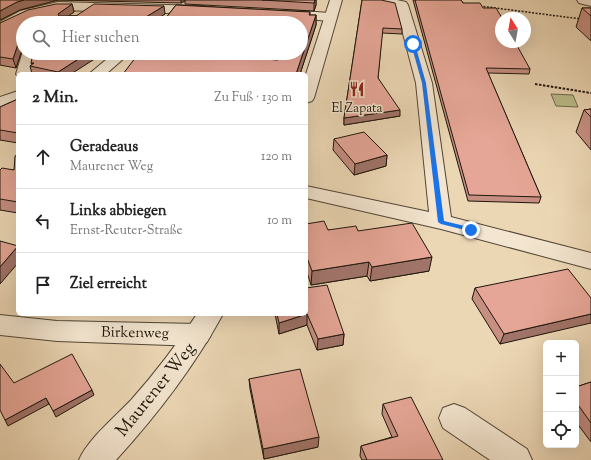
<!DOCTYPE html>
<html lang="de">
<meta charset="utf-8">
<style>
body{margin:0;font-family:"Sorts Mill Goudy",serif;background:#f2f2f2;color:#222}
.controls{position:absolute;right:12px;bottom:12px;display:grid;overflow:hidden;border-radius:6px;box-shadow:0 4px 16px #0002}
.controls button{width:36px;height:36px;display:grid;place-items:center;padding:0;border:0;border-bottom:1px solid #e0e0e0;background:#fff;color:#222;font:20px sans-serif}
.compass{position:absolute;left:495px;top:12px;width:36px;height:36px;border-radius:50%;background:#fff;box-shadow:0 4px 16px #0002;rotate:349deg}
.stop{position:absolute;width:12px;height:12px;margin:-9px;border:3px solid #1a73e8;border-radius:50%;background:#fff}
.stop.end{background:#1a73e8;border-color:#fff;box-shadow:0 1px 4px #0008}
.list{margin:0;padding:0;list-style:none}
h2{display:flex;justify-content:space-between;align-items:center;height:52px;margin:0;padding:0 16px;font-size:17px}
h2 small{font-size:13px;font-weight:400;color:#767676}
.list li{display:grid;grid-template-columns:26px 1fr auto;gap:12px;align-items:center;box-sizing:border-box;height:64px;padding:0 16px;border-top:1px solid #e0e0e0}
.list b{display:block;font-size:15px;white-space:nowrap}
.list p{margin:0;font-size:13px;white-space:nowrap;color:#767676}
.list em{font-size:13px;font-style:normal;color:#767676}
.icon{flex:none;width:22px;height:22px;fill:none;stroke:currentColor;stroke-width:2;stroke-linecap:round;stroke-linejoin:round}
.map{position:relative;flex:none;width:591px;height:460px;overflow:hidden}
.search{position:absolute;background:#fff;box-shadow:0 4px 16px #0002;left:16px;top:16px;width:292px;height:44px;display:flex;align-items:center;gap:10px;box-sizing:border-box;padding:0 14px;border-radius:22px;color:#767676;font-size:15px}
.panel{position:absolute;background:#fff;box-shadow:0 4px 16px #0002;left:16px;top:72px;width:292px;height:244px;border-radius:6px}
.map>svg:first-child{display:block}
.green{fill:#bbbd8b;stroke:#6c6a4c}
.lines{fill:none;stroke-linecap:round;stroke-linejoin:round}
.minor-casing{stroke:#524636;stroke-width:2}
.tertiary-casing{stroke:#524636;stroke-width:2}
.path-far1{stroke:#1e160c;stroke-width:1.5;stroke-dasharray:2 1.5;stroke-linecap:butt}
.path{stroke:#1e160c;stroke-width:2;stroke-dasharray:2.5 1.5;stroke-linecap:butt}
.minor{fill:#f3e5cf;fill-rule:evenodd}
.tertiary{fill:#f3e5cf;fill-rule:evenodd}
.wall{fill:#c68f82;stroke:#1e160c}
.shaded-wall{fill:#a1746a;stroke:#1e160c}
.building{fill:#e6a697;stroke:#1e160c}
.route{fill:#1a73e8}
.labels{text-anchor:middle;stroke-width:3;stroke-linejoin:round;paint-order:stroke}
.far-poi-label{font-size:13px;fill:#1e160c;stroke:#f3e5cf}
.street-label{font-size:15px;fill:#1e160c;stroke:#f3e5cf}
.near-street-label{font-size:18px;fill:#1e160c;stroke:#f3e5cf}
</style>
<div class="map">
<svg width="591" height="460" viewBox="0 0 591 460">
<rect width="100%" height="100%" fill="#ecd7b5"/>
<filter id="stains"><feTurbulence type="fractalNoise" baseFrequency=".005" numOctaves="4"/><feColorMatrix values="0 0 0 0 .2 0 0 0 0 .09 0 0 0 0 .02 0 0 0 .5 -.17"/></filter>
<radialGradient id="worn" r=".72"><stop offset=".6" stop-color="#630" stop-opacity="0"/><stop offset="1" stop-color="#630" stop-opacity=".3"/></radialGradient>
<path class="green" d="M551,94L573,95L578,107L556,106Z"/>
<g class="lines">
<defs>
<g id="minor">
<path d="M375,0H397L406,2L408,5L432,83L451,217L591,253V269L441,229L306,198V186L429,212L416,83L396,7L377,3Z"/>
<path d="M577,0H591V6L579,3Z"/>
<path d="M58,2L203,6L208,7L209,10L208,13L203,14L58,10L30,17L0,31V22L20,11Z"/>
<path d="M288,10L330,13L335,14L337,17L335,20L330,21L283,17L282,14L283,11Z"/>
<path d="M23,51V53H36L32,74H18V77L16,74Z"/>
<path d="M114,53H130L106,74H89Z"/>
<path d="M18,91V102L0,108V97Z"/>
<path d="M0,315L57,321L198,324L207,328L211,335L207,342L198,346L57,341L0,335Z"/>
<path d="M454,404L465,408L527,449L532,460H490L443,428L439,418L443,408Z"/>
</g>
<g id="tertiary">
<path d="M330,0H342L314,98L312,101L306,103V74Z"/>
<path d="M197,314H223C194,367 157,415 116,460H79C88,439 115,417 131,400C155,373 177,344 197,314Z"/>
</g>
</defs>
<use href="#minor" class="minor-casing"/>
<use href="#tertiary" class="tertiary-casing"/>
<path class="path-far1" d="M480,6L581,19"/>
<path class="path" d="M535,84L591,93"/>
<use href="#minor" class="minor"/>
<use href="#tertiary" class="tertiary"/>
</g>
<g class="wall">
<path d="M0,0H316V5L314,11L185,4V1L181,3L58,0L20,10L0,20Z"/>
<path d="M362,0L402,29V34L382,33L378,78L400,116L344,125V118Z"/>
<path d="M413,0H461L463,3L483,8L530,69L529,74L488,73L541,197L539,203L468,201Z"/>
<path d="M72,4L74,12L67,16L165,14L23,23V50H22L16,68L0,65V23Z"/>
<path d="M176,5L310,12V15H316V25L300,74H123L278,60L301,23H162Z"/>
<path d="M582,8H591V41L576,27Z"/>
<path d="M31,63L71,74H32L30,66L32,65Z"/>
<path d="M18,99V143L0,140V107Z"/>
<path d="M591,109V150L576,132L584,110Z"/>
<path d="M334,139L387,155L386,166L354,175L333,150Z"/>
<path d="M18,154V213L0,210V170H14Z"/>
<path d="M306,224L328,230L358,231L429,271L370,281L367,276L311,285L306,269Z"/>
<path d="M306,288L344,334L343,345L317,350L307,325L279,334L275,314H306Z"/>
<path d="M475,288L591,298L500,344L472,299Z"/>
<path d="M249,379L318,447L264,459L250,389Z"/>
<path d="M591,382V442L576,422V387Z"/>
<path d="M383,404L443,460H362L360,456L361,446L392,437L382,414Z"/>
</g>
<g class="shaded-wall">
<path d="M24,0H58L20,10L0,20V11L17,2Z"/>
<path d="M181,0H185V1L181,3Z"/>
<path d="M315,0H316V5L314,11V3Z"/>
<path d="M72,4L74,12L60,22L58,14Z"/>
<path d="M164,6L165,14L151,23H136Z"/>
<path d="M316,15V25L300,74H296Z"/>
<path d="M216,18V23H201Z"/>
<path d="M19,41L22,50L16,68L13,59Z"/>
<path d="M88,53H104L71,74H59L58,72Z"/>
<path d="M400,110V116L344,125V118Z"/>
<path d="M387,155L386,166L354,175L355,164Z"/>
<path d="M18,246V263L0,284V267Z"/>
<path d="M432,257L429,271L370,281L372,267Z"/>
<path d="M369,262L367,276L311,285L312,271Z"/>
<path d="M307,314V325L279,334V323Z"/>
<path d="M591,314V323L500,344L504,334Z"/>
<path d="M344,334L343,345L317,350L318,339Z"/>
<path d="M92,390L94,395L56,417L53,411Z"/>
<path d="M46,398L49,404L8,426L5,420Z"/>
<path d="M319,437L318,447L264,459L263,449Z"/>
</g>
<g class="building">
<path d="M0,0H24L17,2L0,11Z"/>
<path d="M262,0H315L314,3Z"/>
<path d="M362,0H381L395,3L402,29L383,28L378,78L400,110L344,118Z"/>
<path d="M415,0H461L463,3H480L483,8H496L502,18H501V42H515L530,69L486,68L541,197L469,195Z"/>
<path d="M56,4H72L58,14L59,16H76L94,4L164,6L136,23H23V43H22L19,41L13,59L0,57V23L28,10Z"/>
<path d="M176,5L310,12L309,15H316L296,74H123L139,53H173L278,60L280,53H301V23H268L259,22L260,20L216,18L201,23H162Z"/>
<path d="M582,8H591V16Z"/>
<path d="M33,53H88L58,72L30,66L34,63H31Z"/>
<path d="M18,99V133L0,130V107Z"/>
<path d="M591,109V117L584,110Z"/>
<path d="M364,132L387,155L355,164L334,139Z"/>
<path d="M18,154V202L0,199V170L2,168L14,170L15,156Z"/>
<path d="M324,221L328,230L356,226L358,231L412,223L432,257L372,267L369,262L312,271L306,255V224Z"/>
<path d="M0,241L18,246L0,267Z"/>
<path d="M568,269L591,298V314L504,334L475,288Z"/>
<path d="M327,285L344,334L318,339L307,314L279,323L277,314H306V288Z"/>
<path d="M72,354L92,390L53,411L46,398L5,420L0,410V364L14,383Z"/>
<path d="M300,369L319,437L263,449L249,379Z"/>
<path d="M591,382V423L576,402V387Z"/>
<path d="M411,397L443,460H367L361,446L398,436L383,404Z"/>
</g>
<path class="route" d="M413,42L415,44L426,83L444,221L473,228V232L441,224L438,222L422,83L411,44Z"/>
<defs>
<symbol id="restaurant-bare" viewBox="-9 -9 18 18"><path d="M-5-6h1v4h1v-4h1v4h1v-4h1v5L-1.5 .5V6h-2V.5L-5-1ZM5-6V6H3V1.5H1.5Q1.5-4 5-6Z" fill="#8f2418" stroke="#f3e5cf" stroke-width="2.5" paint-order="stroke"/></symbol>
</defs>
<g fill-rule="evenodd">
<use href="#restaurant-bare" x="346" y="78" width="22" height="22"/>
</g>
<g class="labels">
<g class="far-poi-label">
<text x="357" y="112">El Zapata</text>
</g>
<g class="street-label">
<text transform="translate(135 332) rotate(1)" y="5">Birkenweg</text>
</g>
<g class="near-street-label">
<text transform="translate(155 389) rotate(-51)" y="6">Maurener Weg</text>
</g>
</g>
<rect width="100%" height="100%" filter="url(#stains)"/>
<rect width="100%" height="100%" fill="url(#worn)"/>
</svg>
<div class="controls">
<button>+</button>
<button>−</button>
<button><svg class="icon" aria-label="locate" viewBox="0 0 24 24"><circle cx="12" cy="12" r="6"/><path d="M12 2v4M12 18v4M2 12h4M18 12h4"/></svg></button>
</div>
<svg class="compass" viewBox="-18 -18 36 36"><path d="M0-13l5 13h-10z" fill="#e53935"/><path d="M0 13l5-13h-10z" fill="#767676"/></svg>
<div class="stop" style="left:413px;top:44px"></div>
<div class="stop end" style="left:471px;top:230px"></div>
<div class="search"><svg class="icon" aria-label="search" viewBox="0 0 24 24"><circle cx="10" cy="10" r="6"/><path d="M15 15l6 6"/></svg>Hier suchen</div>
<section class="panel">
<h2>2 Min.<small>Zu Fuß · 130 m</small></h2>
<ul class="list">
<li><svg class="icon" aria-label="ahead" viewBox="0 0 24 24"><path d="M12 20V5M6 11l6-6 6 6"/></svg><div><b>Geradeaus</b><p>Maurener Weg</p></div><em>120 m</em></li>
<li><svg class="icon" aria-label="left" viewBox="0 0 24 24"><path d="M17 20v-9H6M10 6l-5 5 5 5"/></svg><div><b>Links abbiegen</b><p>Ernst-Reuter-Straße</p></div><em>10 m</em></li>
<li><svg class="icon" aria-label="arrive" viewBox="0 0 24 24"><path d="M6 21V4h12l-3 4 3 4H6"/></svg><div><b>Ziel erreicht</b></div></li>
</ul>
</section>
</div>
